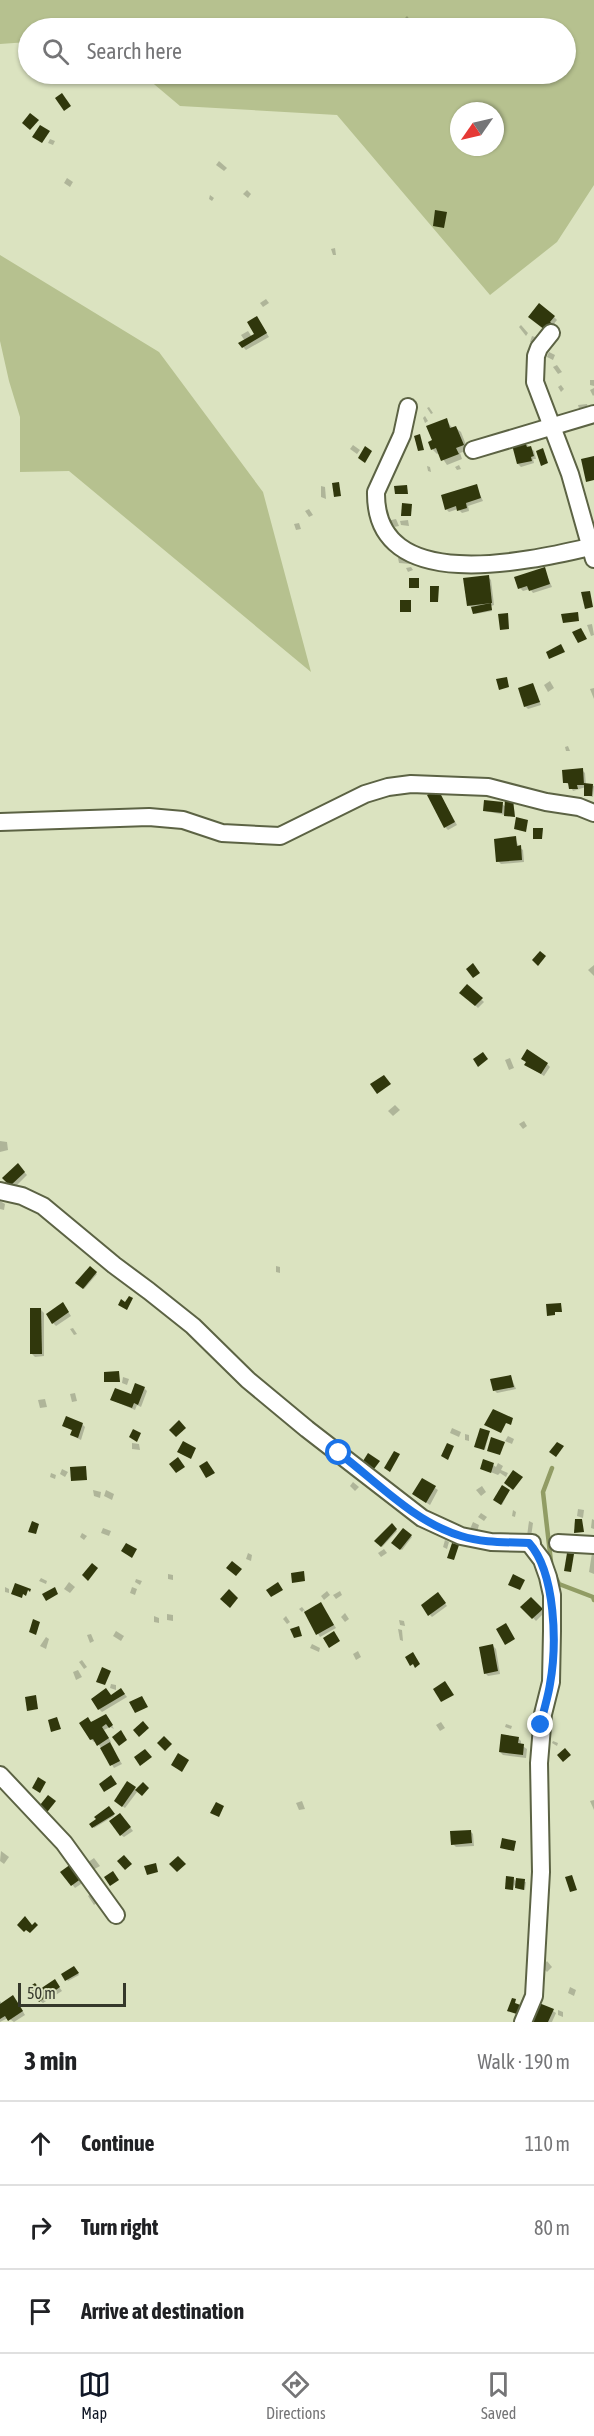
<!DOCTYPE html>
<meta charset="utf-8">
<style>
body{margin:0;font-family:"Asap Condensed",sans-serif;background:#f2f2f2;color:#202124}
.compass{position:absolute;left:450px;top:102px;width:54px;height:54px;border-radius:50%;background:#fff;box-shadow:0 2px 4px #0004;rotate:236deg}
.scale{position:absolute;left:18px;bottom:15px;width:108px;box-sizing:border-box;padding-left:6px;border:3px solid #35382b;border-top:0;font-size:16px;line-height:21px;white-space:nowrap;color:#35382b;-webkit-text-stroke:4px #dbe3c0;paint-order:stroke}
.stop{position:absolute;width:18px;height:18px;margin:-14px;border:4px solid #1a73e8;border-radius:50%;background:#fff}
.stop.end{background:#1a73e8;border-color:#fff;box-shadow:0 2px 6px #0008}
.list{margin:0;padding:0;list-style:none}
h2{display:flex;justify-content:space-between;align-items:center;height:78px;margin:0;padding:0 24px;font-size:26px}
h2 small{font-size:20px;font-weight:400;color:#757577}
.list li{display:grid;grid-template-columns:39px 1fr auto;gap:18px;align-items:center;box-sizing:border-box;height:84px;padding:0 24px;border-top:2px solid #e0e0e0}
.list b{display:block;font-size:22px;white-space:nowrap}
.list em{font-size:20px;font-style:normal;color:#757577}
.icon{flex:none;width:33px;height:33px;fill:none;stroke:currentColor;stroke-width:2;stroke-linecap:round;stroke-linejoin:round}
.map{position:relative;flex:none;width:594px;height:2022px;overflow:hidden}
.search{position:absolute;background:#fff;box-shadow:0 2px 4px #0004;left:18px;right:18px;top:18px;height:66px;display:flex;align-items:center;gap:15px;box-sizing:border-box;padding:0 21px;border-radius:33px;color:#757577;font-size:22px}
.sheet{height:330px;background:#fff}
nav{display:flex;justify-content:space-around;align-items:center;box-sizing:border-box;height:84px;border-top:2px solid #e0e0e0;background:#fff;font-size:16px;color:#757577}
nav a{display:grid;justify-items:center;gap:3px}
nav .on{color:#111827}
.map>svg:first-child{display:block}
.green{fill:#b6c18f;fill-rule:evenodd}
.shadow{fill:#0003}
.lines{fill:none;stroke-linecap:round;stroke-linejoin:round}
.stream{stroke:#919c64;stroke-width:4.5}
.building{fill:#30370c}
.minor-casing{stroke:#5c6344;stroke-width:20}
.minor{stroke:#fff;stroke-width:16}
.route{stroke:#1a73e8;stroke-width:8}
</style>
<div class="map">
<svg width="594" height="2022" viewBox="0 0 594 2022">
<rect width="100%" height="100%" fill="#dbe3c0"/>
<g class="green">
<path d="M0,0H594V185L557,242L490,295L337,115L180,106L142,74H566V28H28V42L0,44ZM459,111H495V147H459Z"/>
<path d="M0,255L159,352L263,492L311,672L69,471L20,472V417L9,381L0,341Z"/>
</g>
<g class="shadow">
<path d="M407,16L412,22L409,24L405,18Z"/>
<path d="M399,22L404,27L403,28L396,25Z"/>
<path d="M50,139L55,141L53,145L48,143Z"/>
<path d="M219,161L227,168L224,171L216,165Z"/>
<path d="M67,178L73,182L70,187L64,183Z"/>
<path d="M247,190L251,194L248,198L243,194Z"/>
<path d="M210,195L214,198L212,201L209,199Z"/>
<path d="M335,248L336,255H333L331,249Z"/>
<path d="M266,299L269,303L263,307L260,303Z"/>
<path d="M530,316L554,317L557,320L552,326Z"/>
<path d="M257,318L269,337L246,350L243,347L245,341L241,335L248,331L252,337L256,335Z"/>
<path d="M521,325L528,333L526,336L519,327Z"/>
<path d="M532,336L538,338L537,345L530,342Z"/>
<path d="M549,352L555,355L553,360L547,357Z"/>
<path d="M557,365L562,372L558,374L553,367Z"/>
<path d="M590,380H594V386L590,385Z"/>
<path d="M561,385L564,389L561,392L558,387Z"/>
<path d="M594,388V395L593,396L590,390Z"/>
<path d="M587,404L589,412H580L578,405Z"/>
<path d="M429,407L433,413L431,414L427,408Z"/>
<path d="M425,416L428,421L425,423L423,418Z"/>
<path d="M446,420L453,429L456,428L461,432L468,450L460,453L462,459L447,465L439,453L437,454L433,450L430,443L434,441Z"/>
<path d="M525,443L534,451L536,459H533L534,463L521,467L518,464Z"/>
<path d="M353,445L360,450L357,454L350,449Z"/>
<path d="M459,465L461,469L457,470L455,467Z"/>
<path d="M427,466L430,467L431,472L428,471Z"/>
<path d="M321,486L325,487L326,499L321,497Z"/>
<path d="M476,486L483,501L468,506L469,511L462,513L458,509L449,512L446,509Z"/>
<path d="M309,509L313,515L309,517L305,511Z"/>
<path d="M396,519L399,526L389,528L387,521Z"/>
<path d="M408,520L409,526L401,525L400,521Z"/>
<path d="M299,523L301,529L296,530L294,524Z"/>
<path d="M398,558L410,559L411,564L399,563Z"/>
<path d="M411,567L413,570L408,572L406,568Z"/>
<path d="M544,569L552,587L533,593L530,589L523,591L520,588Z"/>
<path d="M488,577L491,580L494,605L491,606L492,611L475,614L473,608L468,605Z"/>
<path d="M592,624L594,635L591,636L587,625Z"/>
<path d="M550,681L554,688L548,692L544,685Z"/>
<path d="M533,685L541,705L528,709L525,706Z"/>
<path d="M594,688V699L590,689Z"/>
<path d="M568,746L570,751H566L565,747Z"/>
<path d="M582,770L585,773L586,785L594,786L593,797L585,795L586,787L573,791L570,785L564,782Z"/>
<path d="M438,791L457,825L448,830L445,827Z"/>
<path d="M513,801L515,817L485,811L502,804L506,807Z"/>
<path d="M515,838L519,847L523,850L524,862L501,864L498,861Z"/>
<path d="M594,965V976L588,970Z"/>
<path d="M467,986L484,1002L478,1008L462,993Z"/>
<path d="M510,1058L514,1068L509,1070L505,1060Z"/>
<path d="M547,1064L550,1067L544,1076L526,1065Z"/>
<path d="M395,1105L400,1110L393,1116L388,1111Z"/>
<path d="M524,1121L527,1126L523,1129L519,1124Z"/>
<path d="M0,1141L7,1142L8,1150L0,1152Z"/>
<path d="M18,1165L27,1175L14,1188L4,1178Z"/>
<path d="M0,1201L5,1204L4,1210L0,1209Z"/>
<path d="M276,1266L280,1267V1273L276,1272Z"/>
<path d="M90,1268L97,1274L84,1289L77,1283Z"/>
<path d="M65,1307L71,1316L56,1326L53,1323Z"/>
<path d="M41,1310L44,1313V1356L35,1357L32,1354Z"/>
<path d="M73,1328L77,1334L74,1335L70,1329Z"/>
<path d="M123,1377L129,1379L127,1385L122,1383Z"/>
<path d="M511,1377L516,1389L497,1393L494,1390Z"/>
<path d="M144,1388L147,1391L141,1407L137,1405L135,1410L112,1400L132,1396Z"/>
<path d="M75,1393L77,1401L72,1402L70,1394Z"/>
<path d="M45,1399L47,1407L40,1408L38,1400Z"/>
<path d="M82,1424L85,1427L81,1440L75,1437L72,1434L73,1431L64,1426Z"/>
<path d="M452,1428L461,1432L459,1437L450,1433Z"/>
<path d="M489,1433L485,1450L477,1447Z"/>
<path d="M465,1434L469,1435V1441L465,1440Z"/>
<path d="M508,1436L514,1439L512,1444L505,1441Z"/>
<path d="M132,1443L139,1444L140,1450L132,1449Z"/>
<path d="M498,1463L503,1466L501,1470L508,1473L506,1477L500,1473L498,1475L483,1469L493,1465L496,1467Z"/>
<path d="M62,1469L68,1472L65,1477L60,1474Z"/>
<path d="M51,1473L56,1475L55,1479L50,1477Z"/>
<path d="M353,1482L359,1487L355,1491L350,1486Z"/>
<path d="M482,1486L486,1492L481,1496L476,1490Z"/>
<path d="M435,1488L438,1490L430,1505L417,1497Z"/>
<path d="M93,1490L101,1492L100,1498L94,1496Z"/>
<path d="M106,1490L114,1494L112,1500L104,1496Z"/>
<path d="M509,1491L502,1505L494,1500Z"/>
<path d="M578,1509L584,1510L583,1518L577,1516Z"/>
<path d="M513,1510L516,1512L515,1517L512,1516Z"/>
<path d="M481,1513L487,1517L484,1521L478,1517Z"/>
<path d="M592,1519L594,1520V1529L591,1528Z"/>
<path d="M529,1521L533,1523L531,1537L527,1536Z"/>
<path d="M473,1522L479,1525L477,1532L470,1529Z"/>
<path d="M392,1526L397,1531L382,1547L376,1541Z"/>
<path d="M103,1528L111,1531L109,1536L101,1533Z"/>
<path d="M404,1530L412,1537L402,1550L393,1543Z"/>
<path d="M82,1533L87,1536L84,1540L80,1537Z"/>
<path d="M445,1540L449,1542L447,1549L443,1547Z"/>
<path d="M384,1549L387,1553L381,1557L378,1553Z"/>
<path d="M248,1553L252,1555L251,1561L246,1559Z"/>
<path d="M592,1553L594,1554V1574L589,1572Z"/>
<path d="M168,1574L173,1575V1580L168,1579Z"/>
<path d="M41,1578L47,1581L46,1584L39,1581Z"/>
<path d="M136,1579L142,1581L140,1585L135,1582Z"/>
<path d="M69,1582L75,1587L70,1593L64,1589Z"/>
<path d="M5,1587L9,1589V1593L5,1592Z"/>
<path d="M132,1587L137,1589L135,1595L130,1593Z"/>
<path d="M327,1591L330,1595L324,1600L321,1596Z"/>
<path d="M340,1591L342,1595L336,1599L333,1595Z"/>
<path d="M440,1597L447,1606L432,1617L430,1615Z"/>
<path d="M531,1599L544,1613L536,1621L523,1607Z"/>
<path d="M321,1604L336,1628L320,1637L304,1610L302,1612L299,1609L302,1607L306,1612Z"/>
<path d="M345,1613L349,1619L345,1622L341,1617Z"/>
<path d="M167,1614L173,1615V1621L167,1620Z"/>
<path d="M154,1616L159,1618V1623L154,1622Z"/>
<path d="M286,1616L290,1622L287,1624L283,1619Z"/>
<path d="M399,1620L404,1621L405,1626L400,1625Z"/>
<path d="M398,1629L402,1630L403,1641L400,1640Z"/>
<path d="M116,1631L124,1636L121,1641L113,1636Z"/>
<path d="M91,1634L94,1641L90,1643L87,1635Z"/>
<path d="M46,1637L49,1639L46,1649L40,1646Z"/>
<path d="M312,1644L320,1648L319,1652L310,1648Z"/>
<path d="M493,1646L496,1649L500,1674L488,1676L485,1673Z"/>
<path d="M358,1651L361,1657L356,1660L353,1654Z"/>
<path d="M82,1660L87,1667L84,1669L79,1662Z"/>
<path d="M78,1670L82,1677L76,1680L73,1672Z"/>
<path d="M111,1684L116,1685V1690L110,1688Z"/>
<path d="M124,1693L127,1697L102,1712L99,1709L111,1697Z"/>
<path d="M108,1718L114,1729L110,1727L104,1730L111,1742L109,1743L122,1764L114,1768L102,1749L96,1741L94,1742L91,1739V1722Z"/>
<path d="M441,1722L445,1728L440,1731L436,1725Z"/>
<path d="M506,1724L512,1726L511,1729L505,1727Z"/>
<path d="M518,1738L521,1741V1745L527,1749L526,1758L503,1755L500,1752Z"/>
<path d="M553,1741L558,1743L557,1746L552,1743Z"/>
<path d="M135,1788L137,1792L125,1808L118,1803Z"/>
<path d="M594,1800V1810L590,1801Z"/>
<path d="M302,1801L305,1809L299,1810L296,1803Z"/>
<path d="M109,1808L114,1816L94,1828L91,1825Z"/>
<path d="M123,1818L133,1831L124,1837L121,1835Z"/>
<path d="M470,1831L473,1834L474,1846L456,1847L453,1844Z"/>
<path d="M1,1851L9,1857L4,1864L0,1861Z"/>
<path d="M94,1858L100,1866L93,1870L87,1863Z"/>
<path d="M70,1866L84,1882L75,1888L62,1872Z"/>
<path d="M514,1879L517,1882H526L525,1890L518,1889L514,1885L513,1890L507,1888Z"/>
<path d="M93,1892L99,1901L94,1905L88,1896Z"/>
<path d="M547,1961L552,1967L547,1972L542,1967Z"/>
<path d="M74,1968L79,1975L68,1981L63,1974Z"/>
<path d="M57,1984L62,1991L43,2003L40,2001Z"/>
<path d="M570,1987L576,1990L574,1996L568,1993Z"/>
<path d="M16,2000L25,2015L14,2022L8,2018L0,2022V2001L2,2004Z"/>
<path d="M558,2010L563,2012V2017L558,2015Z"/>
<path d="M553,2011L556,2013L552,2022H533Z"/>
</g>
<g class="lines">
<g class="stream">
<path d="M551,1562L543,1492L552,1468"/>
<path d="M555,1576L559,1584L593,1597L594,1600"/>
</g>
</g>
<g class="building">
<path d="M62,93L71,106L64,111L55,98Z"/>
<path d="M30,113L39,120L30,130L22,123Z"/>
<path d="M40,125L50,131L42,143L32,137Z"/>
<path d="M435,210L447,212L444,228L433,226Z"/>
<path d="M539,303L555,316L550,322L555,326L549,333L528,317Z"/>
<path d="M257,316L267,333L242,348L238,343L254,334L247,322Z"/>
<path d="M447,418L450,428L456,426L464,445L456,448L459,454L441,461L436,448L431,450L428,442L432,440L426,426Z"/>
<path d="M420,434L424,450L418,451L414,436Z"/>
<path d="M525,442L527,447L531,446L534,456L531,457L532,461L517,464L512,445Z"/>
<path d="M365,446L372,451L365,463L358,458Z"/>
<path d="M543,448L548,463L541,466L536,451Z"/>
<path d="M594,456V480L586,482L581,459Z"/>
<path d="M339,482L341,496L334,497L332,483Z"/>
<path d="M477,484L481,498L466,503L467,508L457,511L456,506L445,510L441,495Z"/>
<path d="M407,485L408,494H395L394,486Z"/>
<path d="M402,503L412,504L411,516H401Z"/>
<path d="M545,567L550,584L529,591L527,586L518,589L514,577Z"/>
<path d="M489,575L492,603L467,606L463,578Z"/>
<rect x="409" y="578" width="10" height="10"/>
<path d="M430,586H439L438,602H430Z"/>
<path d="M590,591L593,607L585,609L581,592Z"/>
<rect x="400" y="600" width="11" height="12"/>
<path d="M491,603L492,610L473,614L471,607Z"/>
<path d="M578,612L579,621L563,623L561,614Z"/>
<path d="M508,613L509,629L500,630L498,614Z"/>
<path d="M581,628L587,639L578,643L572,632Z"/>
<path d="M561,644L565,652L549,659L546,652Z"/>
<path d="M507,677L509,687L499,690L496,679Z"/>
<path d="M533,683L540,702L524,707L518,688Z"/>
<path d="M583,768L584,785H577L578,789H569L568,783H563L562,770Z"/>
<path d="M584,783L593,784L592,796H584Z"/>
<path d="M438,789L455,822L444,828L427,795Z"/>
<path d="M505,799L513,800L515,817L504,816Z"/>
<path d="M484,800L503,802L502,813L483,811Z"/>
<path d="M516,817L528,820L526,832L514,829Z"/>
<path d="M533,828H543L542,839H533Z"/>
<path d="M516,836L517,846L521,845L522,860L496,862L494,839Z"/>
<path d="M540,951L546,956L538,966L532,960Z"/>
<path d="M473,963L480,973L473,978L466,969Z"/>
<path d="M467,984L483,998L475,1006L459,993Z"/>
<path d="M527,1049L548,1063L541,1074L524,1065L526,1062L521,1059Z"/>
<path d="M483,1052L488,1059L478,1067L473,1059Z"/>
<path d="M384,1075L391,1084L377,1094L370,1084Z"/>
<path d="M18,1163L25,1172L10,1186L2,1178Z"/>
<path d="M90,1266L97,1272L83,1289L75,1283Z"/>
<path d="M129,1296L133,1298L127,1310L118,1305L121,1299L125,1302Z"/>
<path d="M63,1302L69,1312L52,1324L46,1314Z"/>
<path d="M561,1303L562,1312H555V1315L547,1316L546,1304Z"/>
<path d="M30,1308H41L42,1354H30Z"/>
<path d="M119,1371L120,1382H104V1372Z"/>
<path d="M511,1375L514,1387L493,1391L490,1379Z"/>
<path d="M135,1383L145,1387L138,1405L134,1403L132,1408L110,1400L115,1388L131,1394Z"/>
<path d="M493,1409L513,1418L511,1425L506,1423L501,1433L484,1425Z"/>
<path d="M66,1416L83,1423L78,1438L70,1435L72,1430L62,1426Z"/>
<path d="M179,1420L186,1428L176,1437L169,1430Z"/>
<path d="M480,1428L490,1431L484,1450L474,1447Z"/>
<path d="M133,1429L141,1433L137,1442L129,1437Z"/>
<path d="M491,1437L505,1442L500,1455L487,1451Z"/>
<path d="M183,1441L196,1448L191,1459L177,1452Z"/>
<path d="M557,1442L564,1446L556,1457L549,1452Z"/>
<path d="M447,1443L454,1446L448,1460L441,1456Z"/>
<path d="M394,1451L400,1454L390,1472L384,1468Z"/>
<path d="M368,1453L380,1461L374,1469L363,1461Z"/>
<path d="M178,1457L185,1467L176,1473L169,1464Z"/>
<path d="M483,1459L494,1463L491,1473L480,1469Z"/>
<path d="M207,1461L215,1473L206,1478L199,1466Z"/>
<path d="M86,1466L87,1480L71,1481L70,1467Z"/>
<path d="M513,1470L523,1477L513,1490L504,1483Z"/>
<path d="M422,1478L436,1486L426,1503L412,1494Z"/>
<path d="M502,1485L510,1490L501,1505L493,1500Z"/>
<path d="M575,1519H582L584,1532L574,1533Z"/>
<path d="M32,1521L39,1524L36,1534L28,1532Z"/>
<path d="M392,1523L397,1529L381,1547L374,1541Z"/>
<path d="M403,1528L412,1535L400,1550L391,1543Z"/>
<path d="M126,1543L137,1549L132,1558L121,1551Z"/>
<path d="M452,1543L459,1545L454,1560L447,1558Z"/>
<path d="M567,1553L574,1554L571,1572L564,1571Z"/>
<path d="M232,1561L242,1569L236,1576L226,1568Z"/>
<path d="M92,1563L98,1568L88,1581L82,1575Z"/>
<path d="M304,1571L305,1581L292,1583L291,1573Z"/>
<path d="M513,1574L525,1580L520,1590L508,1585Z"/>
<path d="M278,1582L283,1590L271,1597L266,1590Z"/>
<path d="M15,1583L31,1589L30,1592L28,1590L26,1596L23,1594L22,1598L11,1594Z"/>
<path d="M55,1587L58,1594L46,1601L42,1594Z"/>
<path d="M229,1589L238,1598L230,1608L220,1599Z"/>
<path d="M438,1592L446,1603L428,1616L421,1605Z"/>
<path d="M531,1597L543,1609L532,1619L520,1607Z"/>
<path d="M321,1602L334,1625L316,1635L304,1612Z"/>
<path d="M33,1619L40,1622L36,1635L29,1632Z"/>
<path d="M506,1623L515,1639L505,1645L496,1629Z"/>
<path d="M299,1626L302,1636L294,1638L290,1629Z"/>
<path d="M334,1631L340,1641L329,1648L323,1638Z"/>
<path d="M493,1644L498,1671L484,1674L479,1647Z"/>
<path d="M413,1652L420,1664L415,1668L413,1664L410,1666L405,1657Z"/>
<path d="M102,1667L111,1671L105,1685L96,1682Z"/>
<path d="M445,1681L454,1695L441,1702L433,1689Z"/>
<path d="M106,1688L111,1695L121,1688L125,1694L98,1710L91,1699Z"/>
<path d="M36,1695L38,1709L27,1711L25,1697Z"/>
<path d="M142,1696L148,1707L135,1713L129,1702Z"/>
<path d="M106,1714L113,1725L109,1728L106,1724L102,1727L109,1738L97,1746L93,1739L90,1740L79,1723L88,1717L91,1722Z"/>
<path d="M57,1717L61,1729L51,1732L48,1720Z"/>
<path d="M143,1721L149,1728L139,1737L133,1730Z"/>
<path d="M121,1730L127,1740L119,1746L112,1737Z"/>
<path d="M501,1734L519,1737L518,1743L524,1744L523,1755L499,1752Z"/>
<path d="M164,1736L172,1744L165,1751L157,1743Z"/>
<path d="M110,1742L120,1761L110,1766L100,1748Z"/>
<path d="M565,1748L571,1755L563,1762L557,1755Z"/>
<path d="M145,1749L152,1757L140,1766L134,1757Z"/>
<path d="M178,1753L189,1760L182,1772L171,1765Z"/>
<path d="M111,1775L117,1784L104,1792L99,1784Z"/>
<path d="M38,1777L46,1782L40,1793L32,1788Z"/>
<path d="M127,1781L136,1787L122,1807L114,1801Z"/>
<path d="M143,1782L149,1788L142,1796L135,1790Z"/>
<path d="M48,1795L56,1801L44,1816L36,1810Z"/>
<path d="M216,1802L224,1806L219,1817L210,1813Z"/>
<path d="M109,1806L115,1814L92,1828L89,1824L96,1819L94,1817Z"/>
<path d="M120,1813L131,1827L120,1836L109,1821Z"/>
<path d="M471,1830L472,1843L451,1845L450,1831Z"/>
<path d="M502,1838L516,1841L514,1851L500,1848Z"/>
<path d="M124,1855L132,1864L125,1870L117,1861Z"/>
<path d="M178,1856L186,1864L177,1872L169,1864Z"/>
<path d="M156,1863L158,1872L147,1875L144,1866Z"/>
<path d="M71,1864L82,1878L71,1886L60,1872Z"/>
<path d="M113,1871L119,1880L110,1886L104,1877Z"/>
<path d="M572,1875L577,1890L570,1892L565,1877Z"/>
<path d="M506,1876L514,1877L513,1890L505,1889Z"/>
<path d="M516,1878L525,1879L524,1890L515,1888Z"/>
<path d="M25,1916L32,1925L35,1922L38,1925L30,1933L26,1930L24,1932L17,1925Z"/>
<path d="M74,1966L79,1973L65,1981L61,1974Z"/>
<path d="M55,1979L60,1987L39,2002L29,1987L35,1983L40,1989Z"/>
<path d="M13,1995L23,2011L8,2021L5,2016L0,2019V2004Z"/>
<path d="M512,1998L516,1999L515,2003L523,2006L520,2015L507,2011Z"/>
<path d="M539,2003L554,2009L548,2022H531Z"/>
</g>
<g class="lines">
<defs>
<g id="minor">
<path d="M551,333L539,348L536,356L535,382L570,474L594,559"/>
<path d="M408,407L402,435L376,492C374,597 529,561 590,547"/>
<path d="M473,450L594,414"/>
<path d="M0,822L149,817L183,820L222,833L280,836L365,794L388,787L411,784L488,787L546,802L579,807L594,813"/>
<path d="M0,1191L22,1196L43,1206L114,1265L149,1291L193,1326L248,1380L307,1429L422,1518L461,1536L491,1542L532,1543"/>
<path d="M558,1543L594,1545"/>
<path d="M0,1775L64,1843L116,1915"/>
<path d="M523,2022L534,1996L541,1872L539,1763L543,1714L551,1682L552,1631V1595L548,1577L542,1560L529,1543"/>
</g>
</defs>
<use href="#minor" class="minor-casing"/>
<use href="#minor" class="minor"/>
</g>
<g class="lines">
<path class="route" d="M339,1453C377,1482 414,1522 461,1536C483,1543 506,1542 529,1543C556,1573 557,1645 550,1684C548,1698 543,1711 541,1725"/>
</g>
</svg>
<svg class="compass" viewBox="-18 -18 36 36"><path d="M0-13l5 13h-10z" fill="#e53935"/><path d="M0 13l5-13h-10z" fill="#757577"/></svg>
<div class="scale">50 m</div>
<div class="stop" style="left:339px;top:1453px"></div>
<div class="stop end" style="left:541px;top:1725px"></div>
<div class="search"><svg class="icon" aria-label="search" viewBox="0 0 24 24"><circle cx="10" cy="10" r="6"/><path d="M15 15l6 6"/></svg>Search here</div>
</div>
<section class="sheet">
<h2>3 min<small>Walk · 190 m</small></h2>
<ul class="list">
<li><svg class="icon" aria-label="ahead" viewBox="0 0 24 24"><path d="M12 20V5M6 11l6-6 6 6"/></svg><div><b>Continue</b></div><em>110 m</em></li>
<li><svg class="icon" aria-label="right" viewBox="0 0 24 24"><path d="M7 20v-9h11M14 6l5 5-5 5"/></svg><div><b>Turn right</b></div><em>80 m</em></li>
<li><svg class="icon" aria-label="arrive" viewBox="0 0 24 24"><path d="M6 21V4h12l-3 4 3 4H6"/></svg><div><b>Arrive at destination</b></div></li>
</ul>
</section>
<nav>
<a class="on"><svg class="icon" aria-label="map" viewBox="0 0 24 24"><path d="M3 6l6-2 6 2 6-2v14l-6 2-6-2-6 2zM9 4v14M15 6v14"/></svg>Map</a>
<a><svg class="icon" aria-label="directions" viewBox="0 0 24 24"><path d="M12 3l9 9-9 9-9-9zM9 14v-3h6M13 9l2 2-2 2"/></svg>Directions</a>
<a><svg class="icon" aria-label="saved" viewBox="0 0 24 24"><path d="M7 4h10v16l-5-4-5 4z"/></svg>Saved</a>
</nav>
